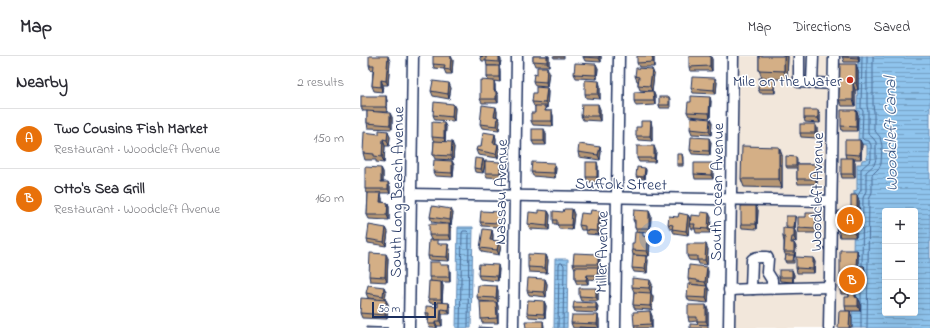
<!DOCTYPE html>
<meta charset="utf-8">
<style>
body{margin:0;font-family:"Indie Flower",sans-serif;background:#f2f2f3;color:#2b2b33}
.controls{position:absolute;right:12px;bottom:12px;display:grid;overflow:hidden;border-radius:4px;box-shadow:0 4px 16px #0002}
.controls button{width:36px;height:36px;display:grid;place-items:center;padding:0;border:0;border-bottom:1px solid #e1e1e2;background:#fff;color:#2b2b33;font:20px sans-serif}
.scale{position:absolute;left:12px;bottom:10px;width:64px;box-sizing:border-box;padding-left:4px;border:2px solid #1b2f5e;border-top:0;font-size:11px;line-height:14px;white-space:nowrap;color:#1b2f5e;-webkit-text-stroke:3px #fff;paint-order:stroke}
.you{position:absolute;left:295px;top:181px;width:14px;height:14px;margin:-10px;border:3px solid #fff;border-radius:50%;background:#1a73e8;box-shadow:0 0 0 6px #1a73e833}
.badge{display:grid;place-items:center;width:26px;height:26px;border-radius:50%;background:#c8321e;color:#fff;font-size:13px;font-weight:700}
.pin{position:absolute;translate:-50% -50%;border:2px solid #fff;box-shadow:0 1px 4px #0006}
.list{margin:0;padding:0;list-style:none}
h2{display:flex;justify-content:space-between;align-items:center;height:52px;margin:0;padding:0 16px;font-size:17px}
h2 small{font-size:13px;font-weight:400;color:#7c7c81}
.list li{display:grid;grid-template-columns:26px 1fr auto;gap:12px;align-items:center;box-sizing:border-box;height:60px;padding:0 16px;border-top:1px solid #e1e1e2}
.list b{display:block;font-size:15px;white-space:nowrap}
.list p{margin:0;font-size:13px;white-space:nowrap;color:#7c7c81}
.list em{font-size:13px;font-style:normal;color:#7c7c81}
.icon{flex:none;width:22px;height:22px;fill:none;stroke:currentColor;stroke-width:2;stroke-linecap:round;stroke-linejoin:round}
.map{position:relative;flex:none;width:570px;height:272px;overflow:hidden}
header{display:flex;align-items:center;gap:24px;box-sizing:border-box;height:56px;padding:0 20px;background:#fff;border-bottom:1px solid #e1e1e2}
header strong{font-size:19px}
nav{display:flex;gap:22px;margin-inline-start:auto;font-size:14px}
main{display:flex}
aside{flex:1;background:#fff}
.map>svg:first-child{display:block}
.built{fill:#f2e7db}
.water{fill:url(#water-rules);stroke:#6188b4;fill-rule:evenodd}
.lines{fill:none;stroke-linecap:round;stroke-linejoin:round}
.shore{stroke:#496b97;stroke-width:1}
.minor-casing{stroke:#1b2f5e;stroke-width:13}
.minor{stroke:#fff;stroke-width:10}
.wall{fill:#b69673;stroke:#1b2f5e}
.shaded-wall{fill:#947a5e;stroke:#1b2f5e}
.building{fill:#d4af86;stroke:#1b2f5e}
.poi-dot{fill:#c8321e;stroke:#fff;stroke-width:1.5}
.labels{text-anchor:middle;stroke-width:3;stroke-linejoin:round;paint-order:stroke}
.poi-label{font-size:16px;fill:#1b2f5e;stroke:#fff;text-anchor:end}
.street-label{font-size:16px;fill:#1b2f5e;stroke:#fff}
.water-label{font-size:17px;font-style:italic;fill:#3e5c89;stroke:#fff}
</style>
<header>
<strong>Map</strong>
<nav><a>Map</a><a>Directions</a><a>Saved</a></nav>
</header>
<main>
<aside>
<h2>Nearby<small>2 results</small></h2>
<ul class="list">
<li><span class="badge" style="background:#e8710a">A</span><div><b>Two Cousins Fish Market</b><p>Restaurant · Woodcleft Avenue</p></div><em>150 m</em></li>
<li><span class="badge" style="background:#e8710a">B</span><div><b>Otto's Sea Grill</b><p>Restaurant · Woodcleft Avenue</p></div><em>160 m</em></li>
</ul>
</aside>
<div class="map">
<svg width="570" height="272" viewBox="0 0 570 272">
<defs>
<pattern id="water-rules" width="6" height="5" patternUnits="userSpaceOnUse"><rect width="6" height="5" fill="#8fc4ed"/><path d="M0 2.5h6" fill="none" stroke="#74a0c3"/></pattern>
</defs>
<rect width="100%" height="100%" fill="#fff"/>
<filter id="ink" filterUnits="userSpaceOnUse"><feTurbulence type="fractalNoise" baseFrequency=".025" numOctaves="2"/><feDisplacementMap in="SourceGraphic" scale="8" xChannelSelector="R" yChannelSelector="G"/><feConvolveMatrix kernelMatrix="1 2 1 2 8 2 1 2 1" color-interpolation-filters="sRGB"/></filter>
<g filter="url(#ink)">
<path class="built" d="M372,0H498L497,54L499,55L498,88H507V104L502,108H497V135H494L492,272H366Z"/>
<g class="water">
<path d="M498,0H570V272H492L494,135L497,134V108H501L502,104L507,103V89L498,88L499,55H497ZM525,155H555V257H525Z"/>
<path d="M98,171H113L111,272H96Z"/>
<path d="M195,203H208L207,272H194Z"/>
</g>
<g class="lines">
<g class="shore">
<path d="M498,139L501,134V113L511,104V89L509,85L504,84L502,82L503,55L501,52L502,0"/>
<path d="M502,209L503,142L506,135V116L514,109L516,103V86L513,82L508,78V55L507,50V0"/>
<path d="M100,272L102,177L103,175H107L109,177L108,272"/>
<path d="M198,272L199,209L200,207H202L204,209L203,272"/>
<path d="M501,272V231"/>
<path d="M507,272L509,144L512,136V119L519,112L521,108L522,90L520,81L514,74V55L513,49V0"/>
</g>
<defs>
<g id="minor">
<path d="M439,0V26L473,28"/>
<path d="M452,27L453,0"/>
<path d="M51,138L471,145"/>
<path d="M412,233V224L407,216L408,203L407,201C402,201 395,200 392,204L391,232L393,233L470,231"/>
<path d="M369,234L393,233"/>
<path d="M49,272L53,0"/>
<path d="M153,272L157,0"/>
<path d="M255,272L259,0"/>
<path d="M369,272L373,0"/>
<path d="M469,272L474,0"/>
</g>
</defs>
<use href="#minor" class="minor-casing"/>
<use href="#minor" class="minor"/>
</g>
<g class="wall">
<path d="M120,0H139L141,4L140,10H139L140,15V26L134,25L135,29V35H136L138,39V47H122L120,43L128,24L127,21L136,10H127L126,5H122Z"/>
<path d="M173,0H189V10H175L173,5Z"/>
<path d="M193,0H204V2H194Z"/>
<path d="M241,0V6L225,5L223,1Z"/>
<path d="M294,0V11H279L277,7Z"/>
<path d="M398,0H428L427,23H414L415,27V37H400L398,33L402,22L399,14V1Z"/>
<path d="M482,0H499V6H484Z"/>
<path d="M352,3V15H330L329,11Z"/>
<path d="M93,4L92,18H86L84,13L74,12L73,8Z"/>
<path d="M30,5L28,29H23L22,36L14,35L12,30L13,14L10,13L9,9Z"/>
<path d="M238,12L237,23L216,22L214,18Z"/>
<path d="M292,13L294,18L292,35L280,34L278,29V25H277L275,20Z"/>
<path d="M498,15V34H495V50H482L479,44Z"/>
<path d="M189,16L187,31L175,30L173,25L177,19Z"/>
<path d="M357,26L356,38L333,37L331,32Z"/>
<path d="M240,29V43L226,42L225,38Z"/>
<path d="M91,32L89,43L73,40L71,35Z"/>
<path d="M187,32L188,36L187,52L185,51L186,55H192L193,60V70L173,69L171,65L175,57V51L174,50L172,46L176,37Z"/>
<path d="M293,35L295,40V49L276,50L274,45Z"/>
<path d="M26,40L27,45V56H13L32,61V73L8,72L7,67V55H3L1,51Z"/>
<path d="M309,41L310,43V52H300L299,49Z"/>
<path d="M351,45L350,62L329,60L327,56L331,46Z"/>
<path d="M93,48L95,52L94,65L75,64L73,59Z"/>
<path d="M240,53V65L223,64L221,60Z"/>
<path d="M496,54L498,59L497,75H482L481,70Z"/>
<path d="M137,55V60L140,65L139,74L122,72L120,68Z"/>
<path d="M460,59V67L445,66L444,62Z"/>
<path d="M84,67L86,71L85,86L94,91L93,104L75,103L73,99L74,86L72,81Z"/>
<path d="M352,67L351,79L332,78L330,73Z"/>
<path d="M455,68L457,72V82L441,81L440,77Z"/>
<path d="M292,70V85L278,84L276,80L281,71Z"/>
<path d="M28,75L30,81L29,90H25L24,107L16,106V104H5L3,97L19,78Z"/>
<path d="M186,77V89H174L172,85Z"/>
<path d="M135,78L136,83V88H138L139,93L138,102L118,99L116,94L121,91Z"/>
<path d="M351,86L350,99L332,98L330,94Z"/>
<path d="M502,88L501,103H494L495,106V122H482L481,118L486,102L485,98Z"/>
<path d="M240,91L241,96L240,104L219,101L218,96Z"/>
<path d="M296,95L295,106H279L277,102Z"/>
<path d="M322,98L323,101V110H317V108Z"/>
<path d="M422,99V132L384,131L381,123Z"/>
<path d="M436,101L437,103V108H455L457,113V128H438L437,123V112H427L426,110Z"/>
<path d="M123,103L125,108L123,117L115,116L114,112Z"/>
<path d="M92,105L94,109L93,121L75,120L73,116Z"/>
<path d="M140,106L142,110V122L127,121L125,117Z"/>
<path d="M238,110V126H228L226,121Z"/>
<path d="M21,112L23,116V126L30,130V137H16L22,142V146L28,147L29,151V164L9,163L7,159L8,137H7L5,133Z"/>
<path d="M196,112L195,122L173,120L171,116Z"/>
<path d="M285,112L286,114L285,123L277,122L276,120Z"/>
<path d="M353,112V123H335L334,118Z"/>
<path d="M497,139L499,145V166H496V181H480L478,174L491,155Z"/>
<path d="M398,154L397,173L382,172L381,168Z"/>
<path d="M188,155L190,159L189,174L170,173L168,168L179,157Z"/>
<path d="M240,155L241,160L239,179L227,178L225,174H221L219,169L230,158Z"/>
<path d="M289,155L291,160L290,177L277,176L275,172V168L273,164Z"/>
<path d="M93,157L91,169L89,168L91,172V184H71L69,179L85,168L72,166L70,161Z"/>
<path d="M214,158L212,174L199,173L197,168H194L193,164Z"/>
<path d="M328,159L330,163L328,179L314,177L312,173H310L308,168L318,161Z"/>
<path d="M141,161L140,171L122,170L120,166Z"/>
<path d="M351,161L350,177H336L335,173H332L330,168Z"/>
<path d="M446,161L457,162V177H439L438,172Z"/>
<path d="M436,162L435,173H434L436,177V186L433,185V187H434L436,191L435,201H434V207H426L425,205L426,200L424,196V186L423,181L427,172L426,170Z"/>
<path d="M26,172L28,176L26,190L8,187L7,183Z"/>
<path d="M132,174L133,179V184L141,190L139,199L122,196L120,192Z"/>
<path d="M284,180L290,185L289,200L273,199L272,194L274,187Z"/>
<path d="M79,188L90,193L89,205L69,204L68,200Z"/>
<path d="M348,193L347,209L339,208L338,205L329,204L327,200Z"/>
<path d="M497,194L498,199V210H504L505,215V230L492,229V234L496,239V241L498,242L500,246V255H486L485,250L489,241V238H481L480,234Z"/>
<path d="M186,199L188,204L187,217L169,216L168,211Z"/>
<path d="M286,200L288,204L287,217L274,216L272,212Z"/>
<path d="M28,202L27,226L10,225L9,220Z"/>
<path d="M240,202L239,213H238L239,216V224L228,223V228H217L215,224V213L213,208Z"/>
<path d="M453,202L455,206L454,217H437L436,212Z"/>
<path d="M82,209L90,214V226H82L83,230L82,247H89L90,252V258H82V270H77V272H70L68,268V262H67L66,257L78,251V248L70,247L68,243L71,225L69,221Z"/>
<path d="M139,213L138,225L120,223L118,219Z"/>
<path d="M432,214L434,219L433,226L420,225L419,221Z"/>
<path d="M348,215L347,230L349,234L348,247L329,245L327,241L339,229L330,228L328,223Z"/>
<path d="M185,223L187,228L186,241L169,239L167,235Z"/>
<path d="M292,228L291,237L293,241L292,254L275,253L273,249L274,236L272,231Z"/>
<path d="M137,230L138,235V246H137L138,250V267H122L121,263L130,246L119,245L117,241Z"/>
<path d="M24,231L26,236L25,243L28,248L27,263L2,262L0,257L17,243L8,242L6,237Z"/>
<path d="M238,236V245H221L219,240Z"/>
<path d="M184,245L186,250L185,262L169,261L167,257Z"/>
<path d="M236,247L238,251L237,257L215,256L213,252Z"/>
<path d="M348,253V269H338L337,265L329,266L328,261Z"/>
<path d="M290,255L292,260V272H275L274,269Z"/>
<path d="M238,259L239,264V272H213L211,267Z"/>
</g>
<g class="shaded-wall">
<path d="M28,0L30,5L28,29L26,25Z"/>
<path d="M91,0L93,4L92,18L90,14Z"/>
<path d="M139,0L141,4L140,10L139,6Z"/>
<path d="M187,0H189V10L187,6Z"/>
<path d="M239,0H241V6L239,2Z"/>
<path d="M292,0H294V11L293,6Z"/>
<path d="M350,0H351L352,3V15L350,10Z"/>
<path d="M424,0H428L427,23L424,15Z"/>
<path d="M498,0H499V6L498,2Z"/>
<path d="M236,8L238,12L237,23L236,19Z"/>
<path d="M496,8L498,15V34L496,27Z"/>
<path d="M139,10L140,15V26L139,21Z"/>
<path d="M187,11L189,16L187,31L186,26Z"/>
<path d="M292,13L294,18L292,35L290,30Z"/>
<path d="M355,22L357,26L356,38L354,34Z"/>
<path d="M414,22L415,27V37L414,33Z"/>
<path d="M21,24L23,29L22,36L21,31Z"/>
<path d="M134,25L135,29V39L134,35Z"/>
<path d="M239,25L240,29V43L238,38Z"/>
<path d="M89,27L91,32L89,43L88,38Z"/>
<path d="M493,27L495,34V50L493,44Z"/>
<path d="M187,32L188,36L187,52L185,47Z"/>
<path d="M136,35L138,39V47L136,43Z"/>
<path d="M293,35L295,40V49L294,45Z"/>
<path d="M26,40L27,45V56L26,51Z"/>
<path d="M350,41L351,45L350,62L349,57Z"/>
<path d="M93,48L95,52L94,65L92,61Z"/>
<path d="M238,48L240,53V65L238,60Z"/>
<path d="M136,51L137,55L136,65L134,60Z"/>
<path d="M458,54L460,59V67L458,62Z"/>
<path d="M496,54L498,59L497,75L496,71Z"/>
<path d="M192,55L193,60V70L192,65Z"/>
<path d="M30,57L32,61V73L30,69Z"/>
<path d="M138,61L140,65L139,74L137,70Z"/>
<path d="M350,63L352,67L351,79L349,75Z"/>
<path d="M291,65L292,70V85L290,80Z"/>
<path d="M84,67L86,71L85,86L84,82Z"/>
<path d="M455,68L457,72V82L455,77Z"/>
<path d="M184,73L186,77V89L184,85Z"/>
<path d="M28,75L30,81L29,90L27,84Z"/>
<path d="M135,78L136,83L135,92L133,87Z"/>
<path d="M349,82L351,86L350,99L349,95Z"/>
<path d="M23,83L25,90L24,107L22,101Z"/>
<path d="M500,84L502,88L501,103L500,99Z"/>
<path d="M92,86L94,91L93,104L91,100Z"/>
<path d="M138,88L139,93L138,102L136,98Z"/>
<path d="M294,90L296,95L295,106L294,102Z"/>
<path d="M240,91L241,96L240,104L238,99Z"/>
<path d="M419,91L422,99V132L419,123Z"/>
<path d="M493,102L495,106V122L493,118Z"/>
<path d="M123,103L125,108L123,117L121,113Z"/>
<path d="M92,105L94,109L93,121L92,117Z"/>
<path d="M140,106L142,110V122L140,117Z"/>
<path d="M237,106L238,110V126L237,121Z"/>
<path d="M194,107L196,112L195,122L194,117Z"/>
<path d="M352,107L353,112V123L351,119Z"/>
<path d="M455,108L457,113V128L455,123Z"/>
<path d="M21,112L23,116V130L21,126Z"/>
<path d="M285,112L286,114L285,123L284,121Z"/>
<path d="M28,126L30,130V137L28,133Z"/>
<path d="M21,137L22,142V151L20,146Z"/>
<path d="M497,139L499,145V166L497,160Z"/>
<path d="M28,147L29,151V164L27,159Z"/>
<path d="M396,150L398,154L397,173L396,168Z"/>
<path d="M91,153L93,157L91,169L90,164Z"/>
<path d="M212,153L214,158L212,174L211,169Z"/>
<path d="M188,155L190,159L189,174L187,170Z"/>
<path d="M240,155L241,160L239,179L237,175Z"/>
<path d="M289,155L291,160L290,177L289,172Z"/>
<path d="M140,156L141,161L140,171L139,167Z"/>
<path d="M349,157L351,161L350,177L348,173Z"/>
<path d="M456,157L457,162V177L455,173Z"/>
<path d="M328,159L330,163L328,179L326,175Z"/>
<path d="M435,160L436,162L435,173L434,171Z"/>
<path d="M494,160L496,166V181L493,175Z"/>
<path d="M89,168L91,172V184L89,179Z"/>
<path d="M26,172L28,176L26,190L24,186Z"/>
<path d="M434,173L436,177V186L434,181Z"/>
<path d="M132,174L133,179L132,189L130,184Z"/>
<path d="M288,181L290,185L289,200L287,195Z"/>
<path d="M139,185L141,190L139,199L137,194Z"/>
<path d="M434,187L436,191L435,201L434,196Z"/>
<path d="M88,188L90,193L89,205L87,201Z"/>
<path d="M346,188L348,193L347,209L345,204Z"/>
<path d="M497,194L498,199V215L496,210Z"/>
<path d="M26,198L28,202L27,226L25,221Z"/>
<path d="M238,198L240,202L239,213L238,208Z"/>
<path d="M186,199L188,204L187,217L185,212Z"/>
<path d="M286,200L288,204L287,217L285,213Z"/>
<path d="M453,202L455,206L454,217L453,213Z"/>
<path d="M89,209L90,214V226L89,221Z"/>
<path d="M138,209L139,213L138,225L137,220Z"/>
<path d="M504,210L505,215V230L504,225Z"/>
<path d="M238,211L239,216V224L237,219Z"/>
<path d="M347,211L348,215L347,231L345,226Z"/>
<path d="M432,214L434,219L433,226L432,221Z"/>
<path d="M227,219L228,223V228L226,224Z"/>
<path d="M185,223L187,228L186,241L184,236Z"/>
<path d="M290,224L292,228L291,237L289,232Z"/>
<path d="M491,225L492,229V238L491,234Z"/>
<path d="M81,226L83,230L82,248L81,243Z"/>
<path d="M137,230L138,235V246L136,242Z"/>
<path d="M347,230L349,234L348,247L346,242Z"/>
<path d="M24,231L26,236L25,244L23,240Z"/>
<path d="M236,232L238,236V245L236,241Z"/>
<path d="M495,234L496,239V246L495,241Z"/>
<path d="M291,237L293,241L292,254L290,250Z"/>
<path d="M498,242L500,246V255L498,250Z"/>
<path d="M26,244L28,248L27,263L25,259Z"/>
<path d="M184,245L186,250L185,262L184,258Z"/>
<path d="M136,246L138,250V267L137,262Z"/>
<path d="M89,247L90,252V258L88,254Z"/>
<path d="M236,247L238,251L237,257L236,252Z"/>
<path d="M346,249L348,253V269L346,265Z"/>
<path d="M81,253L82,258V270L80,265Z"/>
<path d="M290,255L292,260V272L291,268Z"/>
<path d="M490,255L492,261V272H489Z"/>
<path d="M238,259L239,264V272L237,268Z"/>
<path d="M75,265L77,270V272L75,268Z"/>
<path d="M183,265L184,270V272H183Z"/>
</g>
<g class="building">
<path d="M9,0H28L26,25L21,24V31L12,30L14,9H9Z"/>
<path d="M73,0H91L90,14L84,13L85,9L73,8Z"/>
<path d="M120,0H139V6L126,5V0Z"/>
<path d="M173,0H187V6L173,5Z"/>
<path d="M223,0H239V2L223,1Z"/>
<path d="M277,0H292L293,6L277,7Z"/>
<path d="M329,0H350V10L329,11Z"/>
<path d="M399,0H424V15L399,14Z"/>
<path d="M482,0H498V2L482,1Z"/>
<path d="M215,7L236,8V19L214,18Z"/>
<path d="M480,8H496V27H493V44H479Z"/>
<rect x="127" y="10" width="12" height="11"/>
<path d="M177,11H187L186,26L173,25L174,18L177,19Z"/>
<path d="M276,12L292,13L290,30L278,29L279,21L275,20Z"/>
<path d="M332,21L355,22L354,34L331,32Z"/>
<path d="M399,22H414V33H398Z"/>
<path d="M120,24L134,25V35H136V43H120Z"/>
<path d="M225,24L239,25L238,38H225Z"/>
<path d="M73,25L89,27L88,38L71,35Z"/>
<path d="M176,31L187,32L185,47L172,46L173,37H176Z"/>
<path d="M293,35L294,45H274V36Z"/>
<rect x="1" y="40" width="25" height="11"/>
<path d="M331,40L350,41L349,57L327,56L328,46H331Z"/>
<rect x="299" y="41" width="10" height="8"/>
<path d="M74,46L93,48L92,61L73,59Z"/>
<path d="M222,48H238V60H221Z"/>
<path d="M122,49L136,51L134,60L138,61L137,70L120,68Z"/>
<path d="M175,50H185V55H192V65H171V57H175Z"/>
<rect x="444" y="54" width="14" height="8"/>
<path d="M481,54H496V71L481,70Z"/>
<path d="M7,55L30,57V69L7,67Z"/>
<path d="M331,61L350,63L349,75L330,73Z"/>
<path d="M281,65H291L290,80H276V71H281Z"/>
<path d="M72,66L84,67V82L72,81Z"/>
<rect x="440" y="68" width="15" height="9"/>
<rect x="172" y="73" width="12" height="12"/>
<path d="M19,74L28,75L27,84L23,83L22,101L14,100V98L3,97L4,76L19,78Z"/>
<path d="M123,76L135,78L133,87L138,88L136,98L116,94L117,91H121Z"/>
<path d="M331,81L349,82V95L330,94Z"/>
<path d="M485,84H500V99L485,98Z"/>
<path d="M74,85L92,86L91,100L73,99Z"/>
<path d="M219,88L240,91L238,99L218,96Z"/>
<rect x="277" y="90" width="17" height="12"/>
<path d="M382,90L419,91V123H381Z"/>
<path d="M317,98H322L323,108H317Z"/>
<path d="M426,100L436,101V110H426Z"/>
<path d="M115,102L123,103L121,113L114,112Z"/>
<rect x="481" y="102" width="12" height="16"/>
<path d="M74,104L92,105V117L73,116Z"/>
<path d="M125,105L140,106V117H125Z"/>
<path d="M172,106L194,107V117L171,116Z"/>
<rect x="226" y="106" width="11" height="15"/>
<path d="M334,107H352L351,119L334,118Z"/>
<rect x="437" y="108" width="18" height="15"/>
<path d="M5,111L21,112V126H28V133H5Z"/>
<path d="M277,111L285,112L284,121L276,120Z"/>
<path d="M8,137H21L20,146L28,147L27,159H7Z"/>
<path d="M491,139H497V160H494L493,175L478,174V155H491Z"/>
<path d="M72,150L91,153L90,164L70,161Z"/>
<rect x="381" y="150" width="15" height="18"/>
<path d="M204,153H212L211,169H197V164H193V155L203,156Z"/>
<path d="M179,154L188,155L187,170L168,168L169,156L179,157Z"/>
<path d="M231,154L240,155L237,175L225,174V170L219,169L221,157L230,158Z"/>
<path d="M274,154L289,155V172H275V164H273Z"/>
<path d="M121,155L140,156L139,167L120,166Z"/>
<path d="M341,156L349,157L348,173L334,172L335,168H330L331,159L341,160Z"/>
<path d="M319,157L328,159L326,175L312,173L313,169L308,168L309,160L318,161Z"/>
<path d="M446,157H456L455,173L438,172V161H446Z"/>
<path d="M426,160H435L434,171L426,170Z"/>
<rect x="69" y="168" width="20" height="11"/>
<path d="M9,169L26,172L24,186L7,183Z"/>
<path d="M423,172L434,173V181H432L431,187H434V196H424L425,181H423Z"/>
<path d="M123,173L132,174L130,184L139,185L137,194L120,192Z"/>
<path d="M275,176L283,177V180L288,181L287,195L272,194V187H274Z"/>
<path d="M69,184H78V188H88L87,201L68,200Z"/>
<path d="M327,188H346L345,204H337V200H327Z"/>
<path d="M480,194H497L496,210H504V225H491V234H480Z"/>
<path d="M10,197L26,198L25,221L9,220Z"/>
<path d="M214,197L238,198V208H213Z"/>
<path d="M168,198L186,199L185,212L168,211Z"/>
<path d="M273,199L286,200L285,213L272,212Z"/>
<path d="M426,199H434L433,205H425Z"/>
<path d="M436,201L453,202V213L436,212Z"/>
<path d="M69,206H80V209H89V221H69Z"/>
<path d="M119,208L138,209L137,220L118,219Z"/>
<path d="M329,209L347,211L345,226L337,225V224L328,223Z"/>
<path d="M215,211H238L237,219H227L226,224H215Z"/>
<rect x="419" y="214" width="13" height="7"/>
<path d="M168,222L185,223L184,236L167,235Z"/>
<path d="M272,222L290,224L289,232L272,231Z"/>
<path d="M69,225L81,226V243H68Z"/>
<path d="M328,228L347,230L346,242L327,241Z"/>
<path d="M8,229L24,231L23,240L6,237Z"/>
<path d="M118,229L137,230L136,242L117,241Z"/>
<path d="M219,232H236V241L219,240Z"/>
<path d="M490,234H495V241L498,242V250H485V241H489Z"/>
<path d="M274,236L291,237L290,250L273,249Z"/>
<path d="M1,242L26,244L25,259L0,257Z"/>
<path d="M168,244L184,245V258L167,257Z"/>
<path d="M78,246L89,247L88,254L81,253L80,265H75V268H68L69,257H66V250L78,251Z"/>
<path d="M120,246H136L137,262L121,263Z"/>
<path d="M214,246L236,247V252H213Z"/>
<path d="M328,249H346V265H337V261H328Z"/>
<path d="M290,255L291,268L274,269L273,256Z"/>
<path d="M479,255H490L489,272H478Z"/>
<path d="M212,259H238L237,268L211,267Z"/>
<path d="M165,265H183V272H166Z"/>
<path d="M330,268L348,269V272H330Z"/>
<path d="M6,271L28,272H6Z"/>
<path d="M119,271L133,272H119Z"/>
<path d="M219,271L237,272H219Z"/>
</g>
</g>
<circle class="poi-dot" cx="490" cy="24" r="4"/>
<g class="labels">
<g class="poi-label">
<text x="482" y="30">Mile on the Water</text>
</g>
<g class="street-label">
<text transform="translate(261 127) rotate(1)" y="6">Suffolk Street</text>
<text transform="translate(36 136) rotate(-89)" y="6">South Long Beach Avenue</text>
<text transform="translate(140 136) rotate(-89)" y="6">Nassau Avenue</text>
<text transform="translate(356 136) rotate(-89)" y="6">South Ocean Avenue</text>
<text transform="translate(456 136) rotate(-89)" y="6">Woodcleft Avenue</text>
<text transform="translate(241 196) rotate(-89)" y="6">Miller Avenue</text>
</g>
<g class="water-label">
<text transform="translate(530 78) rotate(-91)" y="6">Woodcleft Canal</text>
</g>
</g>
</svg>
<div class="controls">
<button>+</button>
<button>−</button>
<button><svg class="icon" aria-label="locate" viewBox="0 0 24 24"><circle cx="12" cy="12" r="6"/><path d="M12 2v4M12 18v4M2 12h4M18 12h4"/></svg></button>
</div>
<div class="scale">50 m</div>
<div class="you"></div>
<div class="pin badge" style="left:490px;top:164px;background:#e8710a">A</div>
<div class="pin badge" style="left:492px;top:224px;background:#e8710a">B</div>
</div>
</main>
